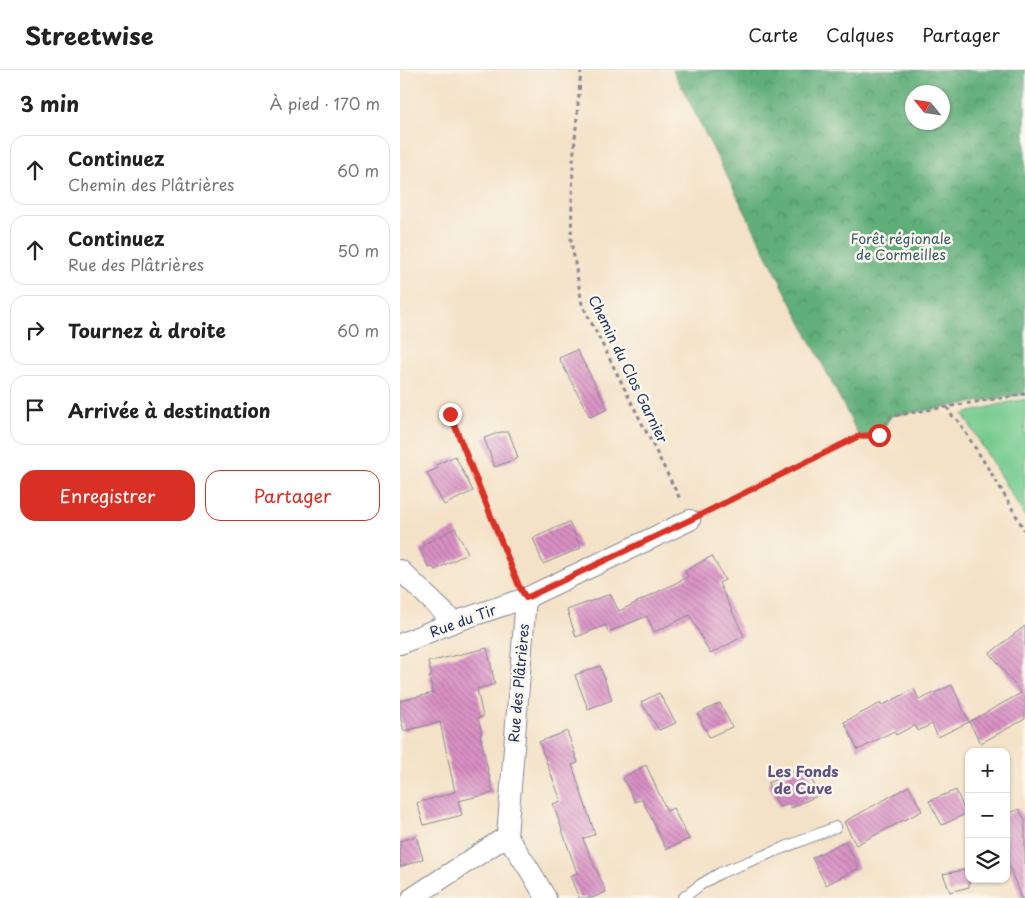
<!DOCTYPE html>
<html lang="fr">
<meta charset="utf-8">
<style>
body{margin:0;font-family:"Playpen Sans",sans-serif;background:#f2f2f2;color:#222}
.controls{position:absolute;right:15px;bottom:15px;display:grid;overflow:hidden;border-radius:10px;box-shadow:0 1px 4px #0004}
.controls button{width:45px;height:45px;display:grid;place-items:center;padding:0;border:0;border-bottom:1px solid #e0e0e0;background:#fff;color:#222;font:25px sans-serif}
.compass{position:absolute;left:505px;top:15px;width:45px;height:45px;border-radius:50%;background:#fff;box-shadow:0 1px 4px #0004;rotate:299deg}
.stop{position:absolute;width:15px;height:15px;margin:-11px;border:4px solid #d93025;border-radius:50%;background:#fff}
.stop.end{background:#d93025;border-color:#fff;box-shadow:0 1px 5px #0008}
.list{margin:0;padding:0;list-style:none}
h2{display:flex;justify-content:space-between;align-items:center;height:65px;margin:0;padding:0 20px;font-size:21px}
h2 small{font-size:16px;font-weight:400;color:#767676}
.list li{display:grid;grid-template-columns:32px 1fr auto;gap:15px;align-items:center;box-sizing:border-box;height:70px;margin:0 10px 10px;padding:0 10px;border:1px solid #e0e0e0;border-radius:15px}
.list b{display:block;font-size:19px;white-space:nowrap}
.list p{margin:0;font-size:16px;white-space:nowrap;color:#767676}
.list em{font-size:16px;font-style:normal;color:#767676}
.actions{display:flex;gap:10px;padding:15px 20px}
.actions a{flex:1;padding:11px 0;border:1px solid #d93025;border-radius:15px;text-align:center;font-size:18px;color:#d93025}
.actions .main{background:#d93025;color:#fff}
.icon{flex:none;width:28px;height:28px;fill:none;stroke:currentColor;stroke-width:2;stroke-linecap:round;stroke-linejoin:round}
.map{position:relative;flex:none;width:625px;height:828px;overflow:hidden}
header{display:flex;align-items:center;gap:30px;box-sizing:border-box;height:70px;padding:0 25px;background:#fff;border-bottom:1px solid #e0e0e0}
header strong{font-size:24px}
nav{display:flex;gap:28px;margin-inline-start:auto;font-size:18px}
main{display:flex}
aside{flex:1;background:#fff}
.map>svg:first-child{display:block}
.forest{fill:url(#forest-crowns);stroke:#3e6e6c;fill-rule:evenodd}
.garden{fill:#75ca8e;stroke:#487c76}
.building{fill:url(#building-back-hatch)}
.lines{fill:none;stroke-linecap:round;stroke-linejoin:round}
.service-casing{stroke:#888893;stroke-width:12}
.minor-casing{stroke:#888893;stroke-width:22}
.path{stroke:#888893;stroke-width:3;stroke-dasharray:4 4;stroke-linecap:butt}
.service{stroke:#fff;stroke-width:10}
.minor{stroke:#fff;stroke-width:20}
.route{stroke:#d93025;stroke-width:6}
.labels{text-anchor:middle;stroke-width:5;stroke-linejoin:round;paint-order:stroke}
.park-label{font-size:14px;fill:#365e6c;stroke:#fbf7ec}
.street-label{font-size:14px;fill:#1b2f5e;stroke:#fbf7ec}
.neighbourhood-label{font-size:15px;font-weight:bold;fill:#5e5182;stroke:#fbf7ec}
</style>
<header>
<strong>Streetwise</strong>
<nav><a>Carte</a><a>Calques</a><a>Partager</a></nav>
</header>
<main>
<aside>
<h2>3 min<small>À pied · 170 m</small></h2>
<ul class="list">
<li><svg class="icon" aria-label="ahead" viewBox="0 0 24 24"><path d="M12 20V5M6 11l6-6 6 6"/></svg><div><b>Continuez</b><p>Chemin des Plâtrières</p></div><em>60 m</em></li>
<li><svg class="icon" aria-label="ahead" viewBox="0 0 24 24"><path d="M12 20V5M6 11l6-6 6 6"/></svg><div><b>Continuez</b><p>Rue des Plâtrières</p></div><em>50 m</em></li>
<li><svg class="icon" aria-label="right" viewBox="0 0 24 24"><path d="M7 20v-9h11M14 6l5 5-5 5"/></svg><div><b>Tournez à droite</b></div><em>60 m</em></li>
<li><svg class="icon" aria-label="arrive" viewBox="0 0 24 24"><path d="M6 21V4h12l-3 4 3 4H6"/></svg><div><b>Arrivée à destination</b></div></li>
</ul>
<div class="actions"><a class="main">Enregistrer</a><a>Partager</a></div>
</aside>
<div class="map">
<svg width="625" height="828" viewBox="0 0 625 828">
<defs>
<pattern id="forest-crowns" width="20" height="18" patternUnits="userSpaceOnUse" patternTransform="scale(1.25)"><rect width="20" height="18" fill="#60ae79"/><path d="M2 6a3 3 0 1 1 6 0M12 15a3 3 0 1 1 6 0" fill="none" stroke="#4e8e66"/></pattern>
<pattern id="building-back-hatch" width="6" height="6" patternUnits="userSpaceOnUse" patternTransform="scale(1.25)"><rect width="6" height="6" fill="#d990c4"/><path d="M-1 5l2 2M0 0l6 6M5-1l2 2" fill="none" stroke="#af76a2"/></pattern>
</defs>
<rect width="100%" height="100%" fill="#fbf7ec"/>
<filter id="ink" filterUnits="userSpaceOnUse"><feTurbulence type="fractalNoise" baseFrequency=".02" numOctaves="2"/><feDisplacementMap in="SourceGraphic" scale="10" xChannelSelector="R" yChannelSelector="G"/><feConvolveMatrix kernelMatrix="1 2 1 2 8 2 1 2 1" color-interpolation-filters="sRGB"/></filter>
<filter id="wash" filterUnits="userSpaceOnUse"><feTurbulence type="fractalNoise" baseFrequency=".0096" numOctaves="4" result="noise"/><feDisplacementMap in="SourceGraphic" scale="20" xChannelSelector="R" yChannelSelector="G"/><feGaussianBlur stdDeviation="1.12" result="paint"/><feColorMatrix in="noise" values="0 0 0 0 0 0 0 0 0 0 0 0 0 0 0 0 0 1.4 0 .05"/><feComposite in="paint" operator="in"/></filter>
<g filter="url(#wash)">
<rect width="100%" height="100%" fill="#f4e2c8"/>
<path class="forest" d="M273,0H625V324L491,346L479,365L459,366ZM512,22H542V52H512Z"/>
<path class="garden" d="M625,329V447L563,344L601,334Z"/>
<g id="blocks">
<g class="building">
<path d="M177,280L208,339L190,347L159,288Z"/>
<path d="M101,362H109L118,388L95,397L84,368Z"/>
<path d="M55,386L73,421L44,435L27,403L38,398L36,395Z"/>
<path d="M169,452L181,478L143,494L133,468Z"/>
<path d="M55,458L68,483L35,500L33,497L29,498L20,480L24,478L23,475Z"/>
<path d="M312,486L325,510L319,513L344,566L310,584L290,545L254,562L247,546L208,562L206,555L176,567L167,540L210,524L219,541L288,507L285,501Z"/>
<path d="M625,556V649L581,673L569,652L621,623L590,583Z"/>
<path d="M87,578L95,614L77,619L83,647L78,648L82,664H80L93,723L58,731L62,745L24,755L17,733L55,722L40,652L4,661L0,646V631L33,623L29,607L32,606L28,592Z"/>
<path d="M200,596L212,630L188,639L175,605Z"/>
<path d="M552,615L569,652L538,667L532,654L518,661L515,655L496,665L494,661L458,680L444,652L481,633V636L514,619L519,630Z"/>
<path d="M259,623L276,653L259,660L241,632Z"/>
<path d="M320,633L332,657L309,667L298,644Z"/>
<path d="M167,661L178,693L172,695L195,764L183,769L206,822L192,828H179L170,806L177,803L153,734L161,731L139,672Z"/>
<path d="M246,695L267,741L273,738L289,769L266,779L242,729L235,732L223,708Z"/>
<path d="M405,696L419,725L391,738L389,733L379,737L368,713Z"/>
<path d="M509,716L522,741L456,775L444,752Z"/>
<path d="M556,720L566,744L542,755L529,731Z"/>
<path d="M619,739L625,750V828H621L606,788V745Z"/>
<path d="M16,766L23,789L0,797V771Z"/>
<path d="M445,771L459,798L426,815L412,788Z"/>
<path d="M569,799V817L550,822L543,804Z"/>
</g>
</g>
</g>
<g filter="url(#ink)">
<use href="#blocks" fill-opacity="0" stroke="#888893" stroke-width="1"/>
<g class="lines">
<defs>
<path id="service" d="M283,828L300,815L320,803L436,757"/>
<g id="minor">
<path d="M0,500L54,552"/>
<path d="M0,574L54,552L126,528L290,450"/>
<path d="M107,766L126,528"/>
<path d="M107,766L129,799L146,828"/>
<path d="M12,828L107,766"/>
</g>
</defs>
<use href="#service" class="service-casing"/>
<use href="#minor" class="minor-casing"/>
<g class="path">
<path d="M181,0L173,92L171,170L182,234L281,431"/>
<path d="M547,337L552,346L559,352L598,414L625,461"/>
<path d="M50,344L117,509"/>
<path d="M308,441L459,366L479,365L491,346L625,324"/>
</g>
<use href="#service" class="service"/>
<use href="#minor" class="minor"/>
</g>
</g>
<g class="lines" filter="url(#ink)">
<path class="route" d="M50,344L119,516L126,528L290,450L459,366L479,365"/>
</g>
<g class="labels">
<g class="park-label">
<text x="501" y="174">Forêt régionale<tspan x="501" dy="16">de Cormeilles</tspan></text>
</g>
<g class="street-label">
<text transform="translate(228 299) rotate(64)" y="5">Chemin du Clos Garnier</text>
<text transform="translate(63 551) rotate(-20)" y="5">Rue du Tir</text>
<text transform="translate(119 613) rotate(-85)" y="5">Rue des Plâtrières</text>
</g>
<g class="neighbourhood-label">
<text x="403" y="707">Les Fonds<tspan x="403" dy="17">de Cuve</tspan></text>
</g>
</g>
</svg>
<div class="controls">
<button>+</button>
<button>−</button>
<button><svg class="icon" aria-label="layers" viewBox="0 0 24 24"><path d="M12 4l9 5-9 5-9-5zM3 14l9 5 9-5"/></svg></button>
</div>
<svg class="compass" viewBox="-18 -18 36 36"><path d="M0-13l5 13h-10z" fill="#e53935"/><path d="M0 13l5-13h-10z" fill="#767676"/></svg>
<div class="stop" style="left:479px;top:365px"></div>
<div class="stop end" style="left:50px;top:344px"></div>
</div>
</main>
